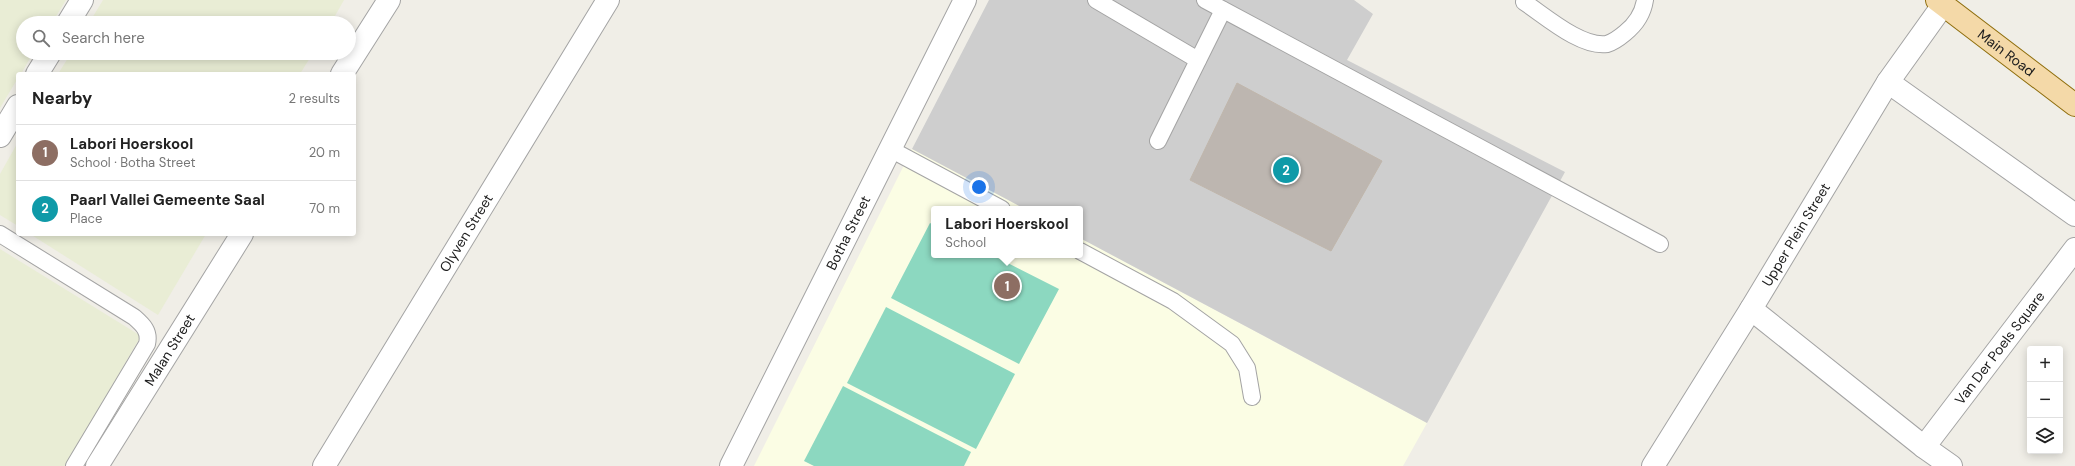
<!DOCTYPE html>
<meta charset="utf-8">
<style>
body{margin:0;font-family:"DM Sans",sans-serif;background:#f6f6f6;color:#222}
.controls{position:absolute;right:12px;bottom:12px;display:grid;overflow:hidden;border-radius:4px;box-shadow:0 2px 10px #0003}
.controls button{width:36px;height:36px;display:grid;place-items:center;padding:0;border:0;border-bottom:1px solid #e0e0e0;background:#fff;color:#222;font:20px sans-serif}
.you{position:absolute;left:979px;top:187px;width:14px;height:14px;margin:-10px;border:3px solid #fff;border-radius:50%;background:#1a73e8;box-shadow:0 0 0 6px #1a73e833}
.badge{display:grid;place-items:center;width:26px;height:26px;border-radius:50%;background:#2563eb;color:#fff;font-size:13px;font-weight:700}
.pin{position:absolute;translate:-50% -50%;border:2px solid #fff;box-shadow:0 1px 4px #0006}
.popup{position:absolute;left:931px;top:206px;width:152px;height:52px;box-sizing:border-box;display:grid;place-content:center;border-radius:4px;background:#fff;filter:drop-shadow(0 1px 3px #0005);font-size:13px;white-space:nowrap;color:#767676}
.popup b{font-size:15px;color:#222}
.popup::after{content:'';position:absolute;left:50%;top:100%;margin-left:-8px;border:8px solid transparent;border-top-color:#fff}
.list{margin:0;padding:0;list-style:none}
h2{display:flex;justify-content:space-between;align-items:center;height:52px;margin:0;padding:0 16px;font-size:17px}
h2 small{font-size:13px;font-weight:400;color:#767676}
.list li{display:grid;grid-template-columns:26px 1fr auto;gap:12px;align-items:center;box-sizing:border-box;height:56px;padding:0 16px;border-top:1px solid #e0e0e0}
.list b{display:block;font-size:15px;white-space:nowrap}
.list p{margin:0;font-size:13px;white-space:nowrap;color:#767676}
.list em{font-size:13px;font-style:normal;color:#767676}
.icon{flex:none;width:22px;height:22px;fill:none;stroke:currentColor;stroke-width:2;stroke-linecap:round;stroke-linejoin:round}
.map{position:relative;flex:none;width:2075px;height:466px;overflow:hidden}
.search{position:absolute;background:#fff;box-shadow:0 2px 10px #0003;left:16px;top:16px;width:340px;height:44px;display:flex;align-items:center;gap:10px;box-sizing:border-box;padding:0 14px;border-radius:22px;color:#767676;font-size:15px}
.panel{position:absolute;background:#fff;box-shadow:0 2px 10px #0003;left:16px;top:72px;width:340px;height:164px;border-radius:4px}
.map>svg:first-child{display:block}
.education{fill:#fbfde4}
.religious{fill:#cecece}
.farmland{fill:#e9edd5}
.pitch{fill:#8cd8c0}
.building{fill:#bdb6b0;stroke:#c0b6ab}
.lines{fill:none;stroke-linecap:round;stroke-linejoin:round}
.lane-casing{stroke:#a4a4a4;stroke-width:18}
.street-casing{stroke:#a4a4a4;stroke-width:24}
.primary-casing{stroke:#8f6e0d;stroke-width:24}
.lane{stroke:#fff;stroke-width:16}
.street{stroke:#fff;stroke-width:22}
.primary{stroke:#f4d9a8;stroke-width:22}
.labels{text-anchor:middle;stroke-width:3.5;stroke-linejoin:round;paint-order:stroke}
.street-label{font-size:14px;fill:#202020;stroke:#fff}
</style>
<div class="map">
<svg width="2075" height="466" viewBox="0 0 2075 466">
<rect width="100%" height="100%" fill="#f0eee7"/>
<path class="education" d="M912,149L1025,209H934V255H1080V238L1427,423L1403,466H754Z"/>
<path class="religious" d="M989,0H1354L1373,14L1347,60L1565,172L1427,423L1080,238V209H1025L912,149Z"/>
<g class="farmland">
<path d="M0,0H66L52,23H23V53H33L21,74H18V78L0,108Z"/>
<path d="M103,0H344L331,23H89Z"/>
<path d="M71,53H313L300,74H58Z"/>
<path d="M18,142V226L0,215V174Z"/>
<path d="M30,234H206L158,315Z"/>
<path d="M0,249L141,336L65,466H0Z"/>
</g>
<g class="pitch">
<path d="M930,223L934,225V255H992L1059,289L1019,364L891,298Z"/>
<path d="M886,307L1015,374L976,449L847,383Z"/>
<path d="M843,386L971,452L964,466H814L804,461Z"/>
</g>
<path class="building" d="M1237,83L1382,161L1331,251L1190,180Z"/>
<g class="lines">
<defs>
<g id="lane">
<path d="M1096,0L1198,60"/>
<path d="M1205,0L1660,244"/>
<path d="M1524,2C1544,15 1581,48 1607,44C1614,42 1619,38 1625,33C1635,25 1643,13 1645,0"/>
<path d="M1158,141L1223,10"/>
<path d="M890,149L1002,209"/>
<path d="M0,234L134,317C143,325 150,331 147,344L74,466"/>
<path d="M1080,251L1173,301L1232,344L1247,368L1252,397"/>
</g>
<g id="street">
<path d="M68,23L82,0"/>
<path d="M37,74L50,53"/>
<path d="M342,74L389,0"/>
<path d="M1888,82L2075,215"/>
<path d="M0,136L18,106"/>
<path id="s1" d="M1751,309L1924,447L2075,249"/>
<path d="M1924,447L1951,466"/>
<path id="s2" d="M97,466L242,234"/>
<path id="s3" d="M324,466L608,0"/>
<path id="s4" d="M731,466L965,0"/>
<path id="s5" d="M1653,466L1751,309L1888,82L1943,5"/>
</g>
<g id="primary">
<path id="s6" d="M1937,0L2075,105"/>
</g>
</defs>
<use href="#lane" class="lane-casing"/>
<use href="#street" class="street-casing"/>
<use href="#primary" class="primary-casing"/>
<use href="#lane" class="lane"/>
<use href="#street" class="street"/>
<use href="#primary" class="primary"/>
</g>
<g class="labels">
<g class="street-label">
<text dy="5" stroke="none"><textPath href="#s6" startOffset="87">Main Road</textPath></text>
<text dy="5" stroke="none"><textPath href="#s3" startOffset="273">Olyven Street</textPath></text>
<text dy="5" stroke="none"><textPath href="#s4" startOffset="261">Botha Street</textPath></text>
<text dy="5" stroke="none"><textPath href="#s5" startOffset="272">Upper Plein Street</textPath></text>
<text dy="5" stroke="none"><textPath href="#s1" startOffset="346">Van Der Poels Square</textPath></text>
<text dy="5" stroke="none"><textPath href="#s2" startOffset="137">Malan Street</textPath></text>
</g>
</g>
</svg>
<div class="controls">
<button>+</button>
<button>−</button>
<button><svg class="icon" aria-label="layers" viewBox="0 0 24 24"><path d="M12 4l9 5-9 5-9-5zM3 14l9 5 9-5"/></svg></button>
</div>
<div class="you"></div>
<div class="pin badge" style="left:1007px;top:286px;background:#8d6e63">1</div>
<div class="popup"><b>Labori Hoerskool</b>School</div>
<div class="pin badge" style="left:1286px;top:170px;background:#0f9aa8">2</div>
<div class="search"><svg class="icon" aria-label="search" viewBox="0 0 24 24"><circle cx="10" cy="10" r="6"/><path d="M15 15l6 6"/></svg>Search here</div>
<section class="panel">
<h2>Nearby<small>2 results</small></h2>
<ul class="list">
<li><span class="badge" style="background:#8d6e63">1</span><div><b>Labori Hoerskool</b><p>School · Botha Street</p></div><em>20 m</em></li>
<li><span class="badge" style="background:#0f9aa8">2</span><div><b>Paarl Vallei Gemeente Saal</b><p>Place</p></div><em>70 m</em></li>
</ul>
</section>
</div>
